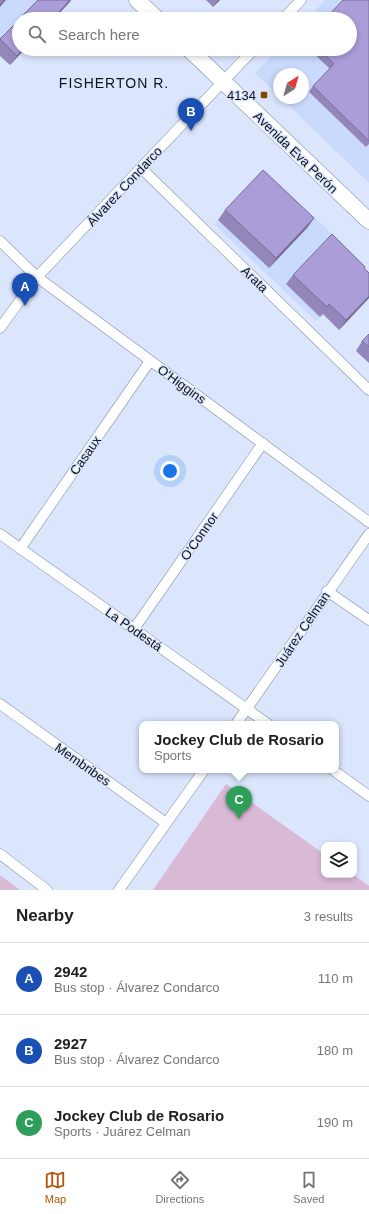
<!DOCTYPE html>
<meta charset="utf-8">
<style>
body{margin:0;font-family:Helvetica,sans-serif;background:#f2f2f2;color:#202124}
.controls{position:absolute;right:12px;bottom:12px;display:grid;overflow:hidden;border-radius:8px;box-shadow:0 2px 6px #0003}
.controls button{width:36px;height:36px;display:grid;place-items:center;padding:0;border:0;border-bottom:1px solid #e0e0e0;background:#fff;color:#202124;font:20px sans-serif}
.compass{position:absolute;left:273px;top:68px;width:36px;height:36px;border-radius:50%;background:#fff;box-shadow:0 2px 6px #0003;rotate:37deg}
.you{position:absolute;left:170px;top:471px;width:14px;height:14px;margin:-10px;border:3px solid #fff;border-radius:50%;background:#1a73e8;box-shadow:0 0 0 6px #1a73e833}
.badge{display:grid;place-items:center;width:26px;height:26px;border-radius:50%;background:#b45309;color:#fff;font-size:13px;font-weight:700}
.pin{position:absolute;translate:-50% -33px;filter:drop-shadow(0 1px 2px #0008)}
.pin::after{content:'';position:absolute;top:21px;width:14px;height:12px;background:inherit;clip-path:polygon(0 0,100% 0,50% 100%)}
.popup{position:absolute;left:139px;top:721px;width:200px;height:52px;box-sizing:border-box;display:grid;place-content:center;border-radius:8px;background:#fff;filter:drop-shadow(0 1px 3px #0005);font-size:13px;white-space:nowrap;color:#757577}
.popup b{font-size:15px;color:#202124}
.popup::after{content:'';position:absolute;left:50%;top:100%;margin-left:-8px;border:8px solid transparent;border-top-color:#fff}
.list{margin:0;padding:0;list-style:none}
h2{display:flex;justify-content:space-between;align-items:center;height:52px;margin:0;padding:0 16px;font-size:17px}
h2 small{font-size:13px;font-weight:400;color:#757577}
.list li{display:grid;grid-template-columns:26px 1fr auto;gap:12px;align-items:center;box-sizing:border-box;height:72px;padding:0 16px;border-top:1px solid #e0e0e0}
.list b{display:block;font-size:15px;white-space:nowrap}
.list p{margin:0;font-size:13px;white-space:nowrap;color:#757577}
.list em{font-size:13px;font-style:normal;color:#757577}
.icon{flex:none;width:22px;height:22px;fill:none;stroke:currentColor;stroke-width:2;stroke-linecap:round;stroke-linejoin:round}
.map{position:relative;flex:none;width:369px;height:890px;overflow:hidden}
.search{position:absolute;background:#fff;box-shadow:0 2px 6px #0003;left:12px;right:12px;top:12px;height:44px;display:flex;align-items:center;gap:10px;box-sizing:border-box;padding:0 14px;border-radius:22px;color:#757577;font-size:15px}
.sheet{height:268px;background:#fff}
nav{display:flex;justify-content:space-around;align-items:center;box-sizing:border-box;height:56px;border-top:1px solid #e0e0e0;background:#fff;font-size:11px;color:#757577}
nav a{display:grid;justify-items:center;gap:2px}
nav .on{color:#b45309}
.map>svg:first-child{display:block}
.built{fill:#c9dafd}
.green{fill:#d8b9d6}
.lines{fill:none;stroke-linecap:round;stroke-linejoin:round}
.street-casing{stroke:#808da7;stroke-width:11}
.primary-casing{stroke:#808da7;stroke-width:17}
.street{stroke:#fff;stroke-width:10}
.primary{stroke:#fff;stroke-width:16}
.wall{fill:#9387b9}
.shaded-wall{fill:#786e96}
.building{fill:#ab9dd7;stroke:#786e96}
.poi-dot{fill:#844901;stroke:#dbe6fd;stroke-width:1.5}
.labels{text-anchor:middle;stroke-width:3;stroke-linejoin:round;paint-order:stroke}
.poi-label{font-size:13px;fill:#0e131c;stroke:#dbe6fd;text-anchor:end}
.street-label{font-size:13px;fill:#0e131c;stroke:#dbe6fd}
.neighbourhood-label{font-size:14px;letter-spacing:1px;fill:#0e131c;stroke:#dbe6fd}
</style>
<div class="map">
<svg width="369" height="890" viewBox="0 0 369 890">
<rect width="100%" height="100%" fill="#dbe6fd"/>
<g class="built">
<path d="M0,0H72L54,19H19V49L0,56Z"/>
<path d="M325,0H369V183L281,98H303V74H279V96L255,73L278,49H350V19H307Z"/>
<path d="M265,170L367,267L316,321L214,224Z"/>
</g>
<g class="green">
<path d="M226,784L324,854V875H354L369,886V890H153Z"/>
<path d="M0,875L20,890H0Z"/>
</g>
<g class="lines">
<defs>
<g id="street">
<path d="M283,19L301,0"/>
<path d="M141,168L369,390"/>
<path d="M0,241L37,277L369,522"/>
<path d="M0,328L37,277L254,49"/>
<path d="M0,534L268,724"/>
<path d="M20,549L150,361"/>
<path d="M327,591L369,620"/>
<path d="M134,629L263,443"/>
<path d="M0,704L166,823"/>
<path d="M236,724L369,534"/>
<path d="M333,770L369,796"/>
<path d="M0,854L47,890"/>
<path d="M119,890L204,770"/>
</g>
<g id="primary">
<path d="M137,0L157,19"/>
<path d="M189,49L369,221"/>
</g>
</defs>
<use href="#street" class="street-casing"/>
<use href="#primary" class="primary-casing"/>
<use href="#street" class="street"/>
<use href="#primary" class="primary"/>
</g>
<g class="wall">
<path d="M206,0H220L213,7Z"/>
<path d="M369,0V144L366,147L309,92L313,86L330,69L309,49H350Z"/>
<path d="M0,39L19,49H25L10,65L0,56Z"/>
<path d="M225,210L314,218L307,228L269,268L218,220Z"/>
<path d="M365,267L364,269L369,273V298L339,330L323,314L320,317L286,284L293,275Z"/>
<path d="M369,334V363L356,351L362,341Z"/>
</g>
<g class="shaded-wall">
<path d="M4,0H6L0,7V5Z"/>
<path d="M70,0H71L69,3L54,19H52Z"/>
<path d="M218,0H220L213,7Z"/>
<path d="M23,49H25L10,65L17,56Z"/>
<path d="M314,218L307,228L269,268L276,258Z"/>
<path d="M369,296V298L339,330L346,320Z"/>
</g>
<g class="building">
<path d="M0,0H4L0,5Z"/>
<path d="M38,0H70L52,19H19Z"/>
<path d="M343,0H369V141L313,86L334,64L319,49H350V19H325Z"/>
<path d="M19,20V49H23L17,56L0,39Z"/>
<path d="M263,170L314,218L276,258L225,210Z"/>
<path d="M332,234L365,267L364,268L369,273V296L346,320L329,304L327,307L293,275Z"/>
<path d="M369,334V347L362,341Z"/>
</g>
<rect class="poi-dot" x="260" y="91" width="8" height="8" rx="2"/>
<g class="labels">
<g class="poi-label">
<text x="256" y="100">4134</text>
</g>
<g class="street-label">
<text transform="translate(296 152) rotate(44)" y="5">Avenida Eva Perón</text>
<text transform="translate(124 186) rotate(-47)" y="5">Álvarez Condarco</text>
<text transform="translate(255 279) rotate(44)" y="5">Arata</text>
<text transform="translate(182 384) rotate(36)" y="5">O'Higgins</text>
<text transform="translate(85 455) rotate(-55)" y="5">Casaux</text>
<text transform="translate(199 536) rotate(-55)" y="5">O'Connor</text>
<text transform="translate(134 629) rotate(35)" y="5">La Podestá</text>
<text transform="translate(302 629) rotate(-56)" y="5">Juárez Celman</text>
<text transform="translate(83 764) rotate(35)" y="5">Membribes</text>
</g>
<g class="neighbourhood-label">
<text x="114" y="88">FISHERTON R.</text>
</g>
</g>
</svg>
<div class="controls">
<button><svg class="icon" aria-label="layers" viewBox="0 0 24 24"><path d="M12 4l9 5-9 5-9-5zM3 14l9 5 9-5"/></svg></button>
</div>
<svg class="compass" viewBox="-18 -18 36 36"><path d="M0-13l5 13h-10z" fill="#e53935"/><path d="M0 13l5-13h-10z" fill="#757577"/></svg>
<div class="you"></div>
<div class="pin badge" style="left:25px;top:306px;background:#1a4fb4">A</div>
<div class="pin badge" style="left:191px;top:131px;background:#1a4fb4">B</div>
<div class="pin badge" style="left:239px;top:819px;background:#2e9e5b">C</div>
<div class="popup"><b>Jockey Club de Rosario</b>Sports</div>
<div class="search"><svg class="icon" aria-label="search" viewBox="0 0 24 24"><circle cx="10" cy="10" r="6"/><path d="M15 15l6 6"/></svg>Search here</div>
</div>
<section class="sheet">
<h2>Nearby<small>3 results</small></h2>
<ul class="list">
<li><span class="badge" style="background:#1a4fb4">A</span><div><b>2942</b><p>Bus stop · Álvarez Condarco</p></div><em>110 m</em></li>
<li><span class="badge" style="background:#1a4fb4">B</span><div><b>2927</b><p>Bus stop · Álvarez Condarco</p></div><em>180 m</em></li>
<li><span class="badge" style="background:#2e9e5b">C</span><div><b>Jockey Club de Rosario</b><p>Sports · Juárez Celman</p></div><em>190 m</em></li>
</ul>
</section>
<nav>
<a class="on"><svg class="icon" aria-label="map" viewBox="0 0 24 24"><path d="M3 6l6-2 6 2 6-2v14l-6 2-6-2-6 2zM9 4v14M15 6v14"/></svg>Map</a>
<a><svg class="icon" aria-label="directions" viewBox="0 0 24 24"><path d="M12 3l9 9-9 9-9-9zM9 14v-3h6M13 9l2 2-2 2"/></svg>Directions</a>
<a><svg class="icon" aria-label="saved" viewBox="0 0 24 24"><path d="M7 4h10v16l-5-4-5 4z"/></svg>Saved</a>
</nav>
